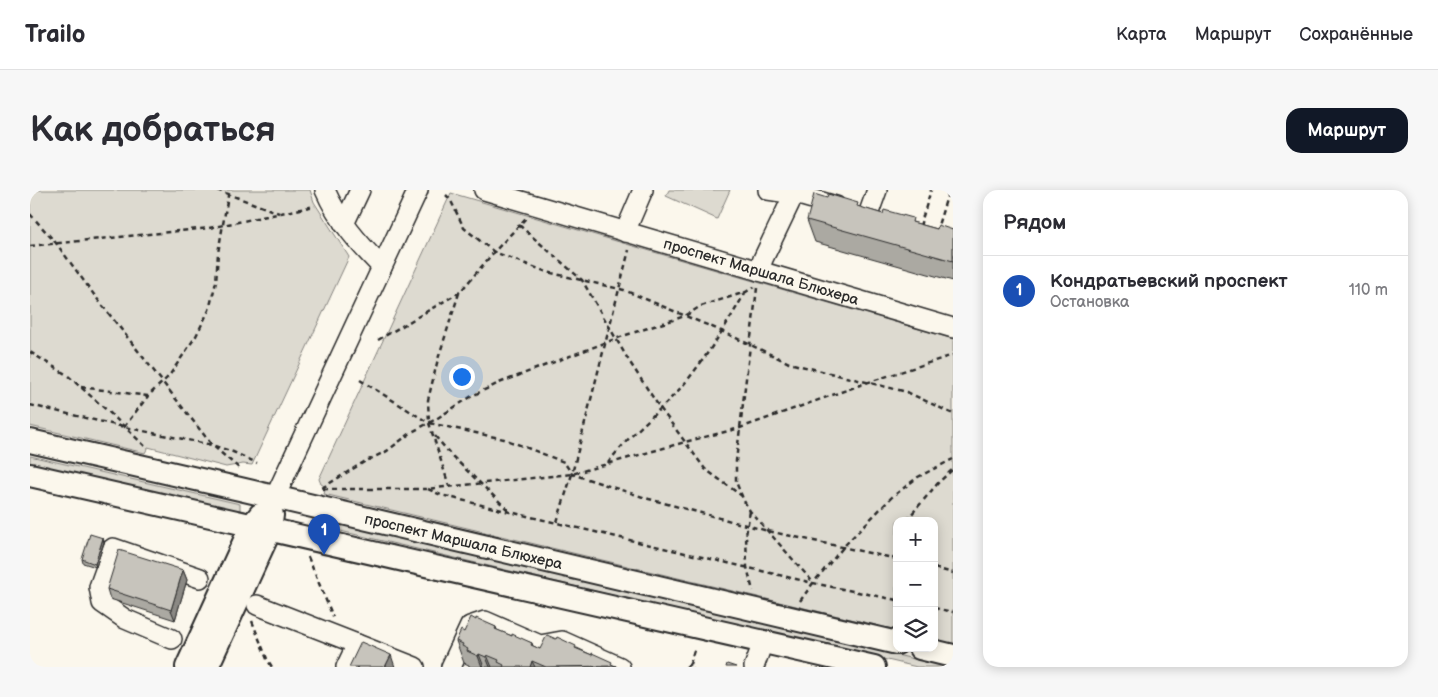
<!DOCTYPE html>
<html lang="ru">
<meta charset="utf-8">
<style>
body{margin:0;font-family:"Balsamiq Sans",sans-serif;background:#f7f7f7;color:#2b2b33}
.controls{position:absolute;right:15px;bottom:15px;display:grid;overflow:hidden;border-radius:10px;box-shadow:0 2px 12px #0003}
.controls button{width:45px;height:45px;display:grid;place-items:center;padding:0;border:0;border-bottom:1px solid #e1e1e2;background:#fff;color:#2b2b33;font:25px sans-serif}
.you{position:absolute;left:431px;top:186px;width:18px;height:18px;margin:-12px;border:4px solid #fff;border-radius:50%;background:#1a73e8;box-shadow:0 0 0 8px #1a73e833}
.badge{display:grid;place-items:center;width:32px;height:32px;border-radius:50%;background:#111827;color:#fff;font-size:16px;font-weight:700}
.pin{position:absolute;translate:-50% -41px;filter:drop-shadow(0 1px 2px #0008)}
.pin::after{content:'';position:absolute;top:26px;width:18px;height:15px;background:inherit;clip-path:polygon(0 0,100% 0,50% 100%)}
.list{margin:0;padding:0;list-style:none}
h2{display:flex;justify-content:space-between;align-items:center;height:65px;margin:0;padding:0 20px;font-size:21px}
h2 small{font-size:16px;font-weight:400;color:#7c7c81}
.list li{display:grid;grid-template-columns:32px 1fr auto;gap:15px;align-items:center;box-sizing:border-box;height:70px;padding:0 20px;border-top:1px solid #e1e1e2}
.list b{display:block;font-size:19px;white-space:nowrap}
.list p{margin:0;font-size:16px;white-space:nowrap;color:#7c7c81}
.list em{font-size:16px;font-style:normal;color:#7c7c81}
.icon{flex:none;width:28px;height:28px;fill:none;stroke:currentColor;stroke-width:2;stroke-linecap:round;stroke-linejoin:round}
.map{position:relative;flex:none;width:923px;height:477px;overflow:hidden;border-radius:15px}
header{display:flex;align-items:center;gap:30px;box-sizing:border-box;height:70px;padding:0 25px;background:#fff;border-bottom:1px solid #e1e1e2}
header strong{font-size:24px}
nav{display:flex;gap:28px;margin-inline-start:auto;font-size:18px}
.intro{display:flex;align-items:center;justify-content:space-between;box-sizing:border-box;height:120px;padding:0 30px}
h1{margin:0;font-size:35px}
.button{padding:12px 22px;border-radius:15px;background:#111827;color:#fff;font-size:18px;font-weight:700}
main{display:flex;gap:30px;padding:0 30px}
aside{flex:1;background:#fff;border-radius:15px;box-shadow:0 2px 12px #0003}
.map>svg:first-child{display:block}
.green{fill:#dddad0;stroke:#84827e}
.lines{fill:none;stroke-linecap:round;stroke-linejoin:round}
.minor-casing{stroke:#2b2b2b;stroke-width:22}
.major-casing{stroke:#2b2b2b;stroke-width:26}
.path{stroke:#2b2b2b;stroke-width:2.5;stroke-dasharray:5 4;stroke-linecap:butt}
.minor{stroke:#fbf7ec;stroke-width:19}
.major{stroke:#fbf7ec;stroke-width:22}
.wall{fill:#aba9a2;stroke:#2b2b2b}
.shaded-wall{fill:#8b8984;stroke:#2b2b2b}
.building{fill:#c7c4bc;stroke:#2b2b2b}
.labels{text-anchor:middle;stroke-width:4;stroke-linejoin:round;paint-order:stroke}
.street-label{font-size:15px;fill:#2b2b2b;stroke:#fbf7ec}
</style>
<header>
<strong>Trailo</strong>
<nav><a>Карта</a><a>Маршрут</a><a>Сохранённые</a></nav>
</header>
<div class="intro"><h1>Как добраться</h1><a class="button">Маршрут</a></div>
<main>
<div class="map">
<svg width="923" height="477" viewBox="0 0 923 477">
<rect width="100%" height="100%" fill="#fbf7ec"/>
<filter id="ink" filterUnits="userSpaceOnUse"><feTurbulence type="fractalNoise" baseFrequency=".02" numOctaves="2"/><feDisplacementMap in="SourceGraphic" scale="10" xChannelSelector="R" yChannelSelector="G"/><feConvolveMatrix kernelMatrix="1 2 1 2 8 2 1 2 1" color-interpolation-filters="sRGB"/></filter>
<g filter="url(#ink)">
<g class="green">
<path d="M0,0H280L284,12L319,67L222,275L213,274L196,277L118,257L115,263L0,236Z"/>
<path d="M639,0H700L687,29L636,6Z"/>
<path d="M421,3L923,149V454L904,449V331H867V440L294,304L296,297L291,294L289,289Z"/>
<path d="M0,266L210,314V320L205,322L0,274Z"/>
<path d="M283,328L918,477H887L281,334Z"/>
</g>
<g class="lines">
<defs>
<g id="minor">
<path d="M295,0C308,30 329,54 352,77"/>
<path id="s1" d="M454,0L923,138"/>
<path d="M738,0L765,4L806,16"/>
<path d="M838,25L847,0"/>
<path d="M314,34L330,0"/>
<path d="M595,42L613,0"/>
<path d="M729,81L733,69L766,0"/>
<path d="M245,307L388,0"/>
<path d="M227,415L327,454"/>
<path d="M142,449L95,429L72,413L69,397L83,358L170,388"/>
<path d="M316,477L327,454L385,477"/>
<path d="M421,477L440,436L455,431L510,455L532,451L590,477"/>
<path d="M724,477L733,452"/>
</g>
<g id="major">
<path id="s2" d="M0,251L210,299L867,453"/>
<path d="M0,285L844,477"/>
<path d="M890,458L923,466"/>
<path d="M157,477L222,335L230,325"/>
<path d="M177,477L240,340L242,325"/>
</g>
</defs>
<use href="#minor" class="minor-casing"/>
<use href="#major" class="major-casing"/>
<g class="path">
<path d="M187,0L249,23"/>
<path d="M416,5L420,9L434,38L464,62L496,28"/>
<path d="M0,24L26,53L65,106L182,255L210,279"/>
<path d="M489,35L552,90L599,171L630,218L675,279L712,306"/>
<path d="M890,36L901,0"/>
<path d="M906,42L919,0"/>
<path d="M0,56L179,38L285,16"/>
<path d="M727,98L706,271V292L714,311L720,321L782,391"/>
<path d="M429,103L408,169L398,210L399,233L474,249L534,272L542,284L619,309L738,341L867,369"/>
<path d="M348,150L430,102L464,62L517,82L594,100L689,140L759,173L877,202L923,224"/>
<path d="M0,162L37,185L80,223L118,259"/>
<path d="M330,190L399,233L419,296"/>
<path d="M51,197L118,206L139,186L166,146L179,120L186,92L188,63L199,0"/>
<path d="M0,215L94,237L182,255L203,262L227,273"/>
<path d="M94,237L118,206"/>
<path d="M405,246L422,266L478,320"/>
<path d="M578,273C600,243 631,221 655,193C678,165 697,134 715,103"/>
<path d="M292,298L334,272L357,261L382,242L406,229L442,206L469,193L593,146L655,126L671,116L716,102L724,97"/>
<path d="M293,299H396L542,284L655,252L710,238L836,193L923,165"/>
<path d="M398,299L411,305L480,322L783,393L867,410"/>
<path d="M720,321L716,345L717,377L723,401"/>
<path d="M877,331L881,325L908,293L923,279"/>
<path d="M527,332L542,284L599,60"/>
<path d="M867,352V408"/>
<path d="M278,367L303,427"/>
<path d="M904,378L923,383"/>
<path d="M770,411L783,393L816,354L862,307L888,287L923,269"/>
<path d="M904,418L923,422"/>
<path d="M222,431L237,469L242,477"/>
<path d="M660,474L664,460"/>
<path d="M656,477L660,474L663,477"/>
</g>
<use href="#minor" class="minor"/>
<use href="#major" class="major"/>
</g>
<g class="wall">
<path d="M829,17L907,39L923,40V91L785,52L777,30Z"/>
<path d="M73,348L74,352L66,377L53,373L52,369Z"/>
<path d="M153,380L157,390L145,430L80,409L77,399Z"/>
<path d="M446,430L466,437L467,440L482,446L502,453L503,456L510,459L547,458L587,477H439V475L434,473L426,451Z"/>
</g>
<g class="shaded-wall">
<path d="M73,348L74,352L66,377L65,374Z"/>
<path d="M153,380L157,390L145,430L141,420Z"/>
<path d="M449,464L454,477H452L448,466Z"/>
<path d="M361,465L365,477H355Z"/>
<path d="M457,465L462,477H460L456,467Z"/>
<path d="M502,471L505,477H500Z"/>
</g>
<g class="building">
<path d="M784,4L797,8L798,4L828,13L827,16L853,24L854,20L883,28L882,32L907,39L908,35L923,40V71L777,30Z"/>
<path d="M60,344L73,348L65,374L52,369Z"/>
<path d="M89,360L153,380L141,420L77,399Z"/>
<path d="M441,427L446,430V428L466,437L465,439L482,446V444L502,453L501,455L510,459L517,445L526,449L527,447L546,456L545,458L562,465V463L582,472L581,474L586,476L516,477L502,471L500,477H473L474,475L468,472L469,470L457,465L456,467L449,464L448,466L437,461L438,459L432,456L433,454L426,451L431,440L434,442Z"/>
<path d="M331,452L361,465L355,477H319Z"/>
<path d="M697,474L706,477H696Z"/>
</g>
</g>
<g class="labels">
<g class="street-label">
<text dy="5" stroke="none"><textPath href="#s1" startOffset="289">проспект Маршала Блюхера</textPath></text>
<text dy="5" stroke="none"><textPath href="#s2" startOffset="445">проспект Маршала Блюхера</textPath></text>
</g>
</g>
</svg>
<div class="controls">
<button>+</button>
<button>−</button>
<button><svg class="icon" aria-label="layers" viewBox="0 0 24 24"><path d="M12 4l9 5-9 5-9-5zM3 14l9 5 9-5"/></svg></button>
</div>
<div class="you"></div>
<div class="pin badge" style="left:294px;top:365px;background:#1a4fb4">1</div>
</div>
<aside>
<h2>Рядом<small></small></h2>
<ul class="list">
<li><span class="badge" style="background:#1a4fb4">1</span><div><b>Кондратьевский проспект</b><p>Остановка</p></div><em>110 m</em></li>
</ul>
</aside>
</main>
